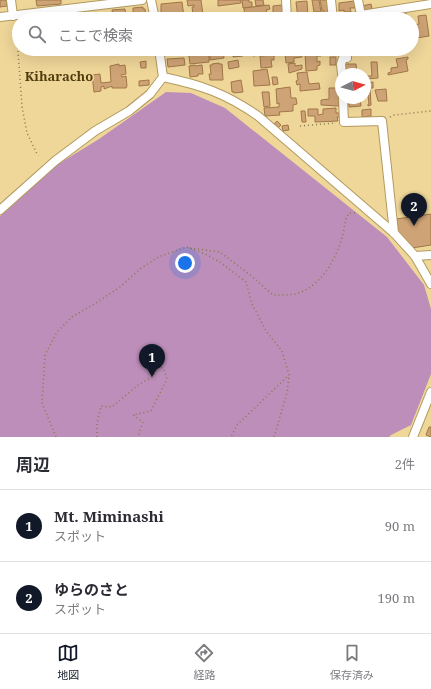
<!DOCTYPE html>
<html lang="ja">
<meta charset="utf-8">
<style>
body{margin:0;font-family:"Noto Serif","Noto Sans JP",serif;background:#f7f7f7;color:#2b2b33}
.compass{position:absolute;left:335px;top:68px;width:36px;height:36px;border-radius:50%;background:#fff;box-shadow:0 4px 16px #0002;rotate:84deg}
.you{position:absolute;left:185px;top:263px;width:14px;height:14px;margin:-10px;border:3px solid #fff;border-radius:50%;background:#1a73e8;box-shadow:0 0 0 6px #1a73e833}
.badge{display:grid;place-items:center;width:26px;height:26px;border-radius:50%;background:#111827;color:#fff;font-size:13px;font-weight:700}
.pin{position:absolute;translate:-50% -33px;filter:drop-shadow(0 1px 2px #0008)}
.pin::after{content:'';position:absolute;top:21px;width:14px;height:12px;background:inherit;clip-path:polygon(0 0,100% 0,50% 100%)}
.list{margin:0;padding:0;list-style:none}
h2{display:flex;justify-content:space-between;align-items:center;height:52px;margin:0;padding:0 16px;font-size:17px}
h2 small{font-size:13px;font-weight:400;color:#7c7c81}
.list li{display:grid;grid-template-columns:26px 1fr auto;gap:12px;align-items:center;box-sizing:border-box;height:72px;padding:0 16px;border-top:1px solid #e1e1e2}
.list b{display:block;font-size:15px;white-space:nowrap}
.list p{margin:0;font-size:13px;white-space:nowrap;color:#7c7c81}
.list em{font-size:13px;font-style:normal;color:#7c7c81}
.icon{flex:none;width:22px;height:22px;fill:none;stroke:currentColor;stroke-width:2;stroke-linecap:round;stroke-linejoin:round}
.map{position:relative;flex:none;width:431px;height:437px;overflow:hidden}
.search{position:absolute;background:#fff;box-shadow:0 4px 16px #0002;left:12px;right:12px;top:12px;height:44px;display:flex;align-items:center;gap:10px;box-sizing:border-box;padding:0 14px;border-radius:22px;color:#7c7c81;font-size:15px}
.sheet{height:196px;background:#fff}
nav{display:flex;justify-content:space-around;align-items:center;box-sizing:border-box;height:56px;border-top:1px solid #e1e1e2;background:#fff;font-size:11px;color:#7c7c81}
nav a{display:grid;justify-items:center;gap:2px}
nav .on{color:#111827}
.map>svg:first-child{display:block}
.forest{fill:#bc8eb9}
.building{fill:#cea375;stroke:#a17748}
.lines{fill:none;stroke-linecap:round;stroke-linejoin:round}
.minor-casing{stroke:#b29a5f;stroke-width:10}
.path{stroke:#89784f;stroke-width:1.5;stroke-dasharray:1 3;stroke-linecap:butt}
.minor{stroke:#fff;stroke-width:8}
.labels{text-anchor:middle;stroke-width:3;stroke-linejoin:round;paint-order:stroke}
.neighbourhood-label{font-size:13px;font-weight:bold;fill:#4e3d0f;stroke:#efd699}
</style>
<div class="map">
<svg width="431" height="437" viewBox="0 0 431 437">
<rect width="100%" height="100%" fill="#efd699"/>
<path class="forest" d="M166,92L191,93L225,108L387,237L424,285L431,309V374L411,425L391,435L389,437H0V216L13,205L47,171L99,139Z"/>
<g class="building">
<path d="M0,0H6L7,6L0,7Z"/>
<path d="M36,0H61V4L37,6Z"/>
<path d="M187,0H201L203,15H195V14H193L192,7H194V5L188,6Z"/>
<path d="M218,0H241V3L218,6Z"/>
<path d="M242,0H249V2H252V7L243,8Z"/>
<path d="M255,0H263L264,5L256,6Z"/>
<path d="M312,0H319L321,12H314Z"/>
<path d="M320,0H329L330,12L324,13V11H322Z"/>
<path d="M307,1L308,19H298L296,2Z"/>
<path d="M355,1V8H350L351,12H344V10L339,11V3Z"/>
<path d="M182,2L184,17L163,19V14H161V4Z"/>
<path d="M371,4L372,9L363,11L362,6Z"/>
<path d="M269,5L270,9L266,10L268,15H265L266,18L245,19L244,8Z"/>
<path d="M282,5L283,19H273V6Z"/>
<path d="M143,7V9H145L146,15H142V17H131L130,14H133V8Z"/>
<path d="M125,9L126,18H113L112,10Z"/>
<path d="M406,12V17L390,19V14Z"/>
<path d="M426,15L429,36L417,38V35H415L413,25L419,24L418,16Z"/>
<path d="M384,16L385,19H372V17Z"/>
<path d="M188,49H206L203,50V52L200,53V55L209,54V62L190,64Z"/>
<path d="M210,49H223L224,58L210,60Z"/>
<path d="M232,49H242L243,56L233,57Z"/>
<path d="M252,49H273L274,50L271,51L272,53L253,56Z"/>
<rect x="331" y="49" width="11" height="3"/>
<path d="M301,51L302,57L294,58V62L286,63L285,53Z"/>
<path d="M320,52L321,56H317V62L320,61V65L317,66V70L306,71L305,53Z"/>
<path d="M274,55V60H271L272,67L261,68L260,56Z"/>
<rect x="330" y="57" width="6" height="8"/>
<path d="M408,57V59L406,60L408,71L388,75V73L391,72V68L398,67L396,59Z"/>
<path d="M184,58L185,65L168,67L167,59Z"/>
<path d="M238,60L239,67L229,69L228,62Z"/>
<path d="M146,61V68H141L140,62Z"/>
<path d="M371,62H377L378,78L365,79V76H372Z"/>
<path d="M219,63V64H222L223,80H210L209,74H211L210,65H212V64Z"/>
<path d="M295,63V66L302,65V69L289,73L288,64Z"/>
<path d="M119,64V66L125,65L126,74L121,75L122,77L126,76L127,86L126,88H112V86L104,89V86L101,87V91L94,92L92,75L100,74L101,83L111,82L110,66Z"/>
<path d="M345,64H356L357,74H346Z"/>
<path d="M195,65V66L202,65L203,74H198V76L190,77L189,66Z"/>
<path d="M267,69L270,85L254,86L253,71Z"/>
<path d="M307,72L309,84L319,83L320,89L300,91V84L297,85L296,81L298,80L297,73Z"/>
<path d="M272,77H277L278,84L273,85Z"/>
<path d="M149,80V85L139,86V81Z"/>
<path d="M241,80L243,92L234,93V92H232L231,82Z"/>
<path d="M373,82V88H370L371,105L368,106V104H369L368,95H367V90H365V83Z"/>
<path d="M290,87L291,98H296L297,104L293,105V111L279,112L280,115L265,116L264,108L279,107V103L277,104L276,89Z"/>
<path d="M329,88H338L339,106L321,105V100L329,99Z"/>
<path d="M386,89L387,101H378L375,90Z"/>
<path d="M262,92H269L270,106L264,107Z"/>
<path d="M347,98H360L361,106L349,107V104L347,105Z"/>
<path d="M336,108V113H340V117H337L338,121L315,122V116H308V109H318V115L323,114V109Z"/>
<path d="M371,109V116L362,117V110Z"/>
<path d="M301,111H305L306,122H302Z"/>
<path d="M277,121L281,125L278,128L274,124Z"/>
<path d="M288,125L289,130L283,131L282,126Z"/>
<path d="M431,214V245L412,248L397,232L396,219Z"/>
<path d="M429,427H431V437L426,435Z"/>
</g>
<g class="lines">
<defs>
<g id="minor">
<path d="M11,0L13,16"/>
<path d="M151,0L155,19"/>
<path d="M286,0L287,19"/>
<path d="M331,0L333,19"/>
<path d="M358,0L361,15"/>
<path d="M0,17L142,0"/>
<path d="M345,19L361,15L431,4"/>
<path d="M342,74L341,64L343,58H347L346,49"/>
<path d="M163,77C201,85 225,93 258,116L394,233L415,256L431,284"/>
<path d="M343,98L344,122L382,121L394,233"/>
<path d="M0,210L55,161L95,131L129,111L150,94L163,77L159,49"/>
<path d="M415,256L431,255"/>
<path d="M413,437L431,392"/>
</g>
</defs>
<use href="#minor" class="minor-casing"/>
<g class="path">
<path d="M16,23L22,107L27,133L38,156"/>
<path d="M390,117L394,115L431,111"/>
<path d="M300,126L336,123"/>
<path d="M190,248L220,252L249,274L273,295C280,295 288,295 295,294C320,288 336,260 342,237C345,229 344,220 349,213H358"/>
<path d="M56,437L42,403L45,355L57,332L72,317L96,303L120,287L140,269L158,257L187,247L205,254L220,262L246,282L252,304L266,331L282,351L289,375L237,425L231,437"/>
<path d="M97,437V423L101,406L112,407L138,385L152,377L160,366L164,370L167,379L151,411L133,415L143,422L138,437"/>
<path d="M274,437L287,393L289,377"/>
</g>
<use href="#minor" class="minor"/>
</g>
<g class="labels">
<g class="neighbourhood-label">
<text x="59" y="81">Kiharacho</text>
</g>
</g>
</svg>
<svg class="compass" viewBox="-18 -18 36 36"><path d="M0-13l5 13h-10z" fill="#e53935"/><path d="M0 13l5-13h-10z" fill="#7c7c81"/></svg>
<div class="you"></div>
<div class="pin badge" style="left:152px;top:377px">1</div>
<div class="pin badge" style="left:414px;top:226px">2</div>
<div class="search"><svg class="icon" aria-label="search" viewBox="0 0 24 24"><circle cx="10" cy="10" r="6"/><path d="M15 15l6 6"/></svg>ここで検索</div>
</div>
<section class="sheet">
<h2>周辺<small>2件</small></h2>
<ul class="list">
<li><span class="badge">1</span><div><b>Mt. Miminashi</b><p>スポット</p></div><em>90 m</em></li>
<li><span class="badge">2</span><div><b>ゆらのさと</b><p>スポット</p></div><em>190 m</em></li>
</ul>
</section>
<nav>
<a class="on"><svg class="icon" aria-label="map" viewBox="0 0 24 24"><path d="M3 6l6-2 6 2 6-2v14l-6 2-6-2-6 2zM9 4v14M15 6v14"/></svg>地図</a>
<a><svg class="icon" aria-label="directions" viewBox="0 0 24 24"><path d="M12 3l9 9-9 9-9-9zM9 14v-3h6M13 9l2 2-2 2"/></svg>経路</a>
<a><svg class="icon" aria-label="saved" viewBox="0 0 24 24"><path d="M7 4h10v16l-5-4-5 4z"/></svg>保存済み</a>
</nav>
